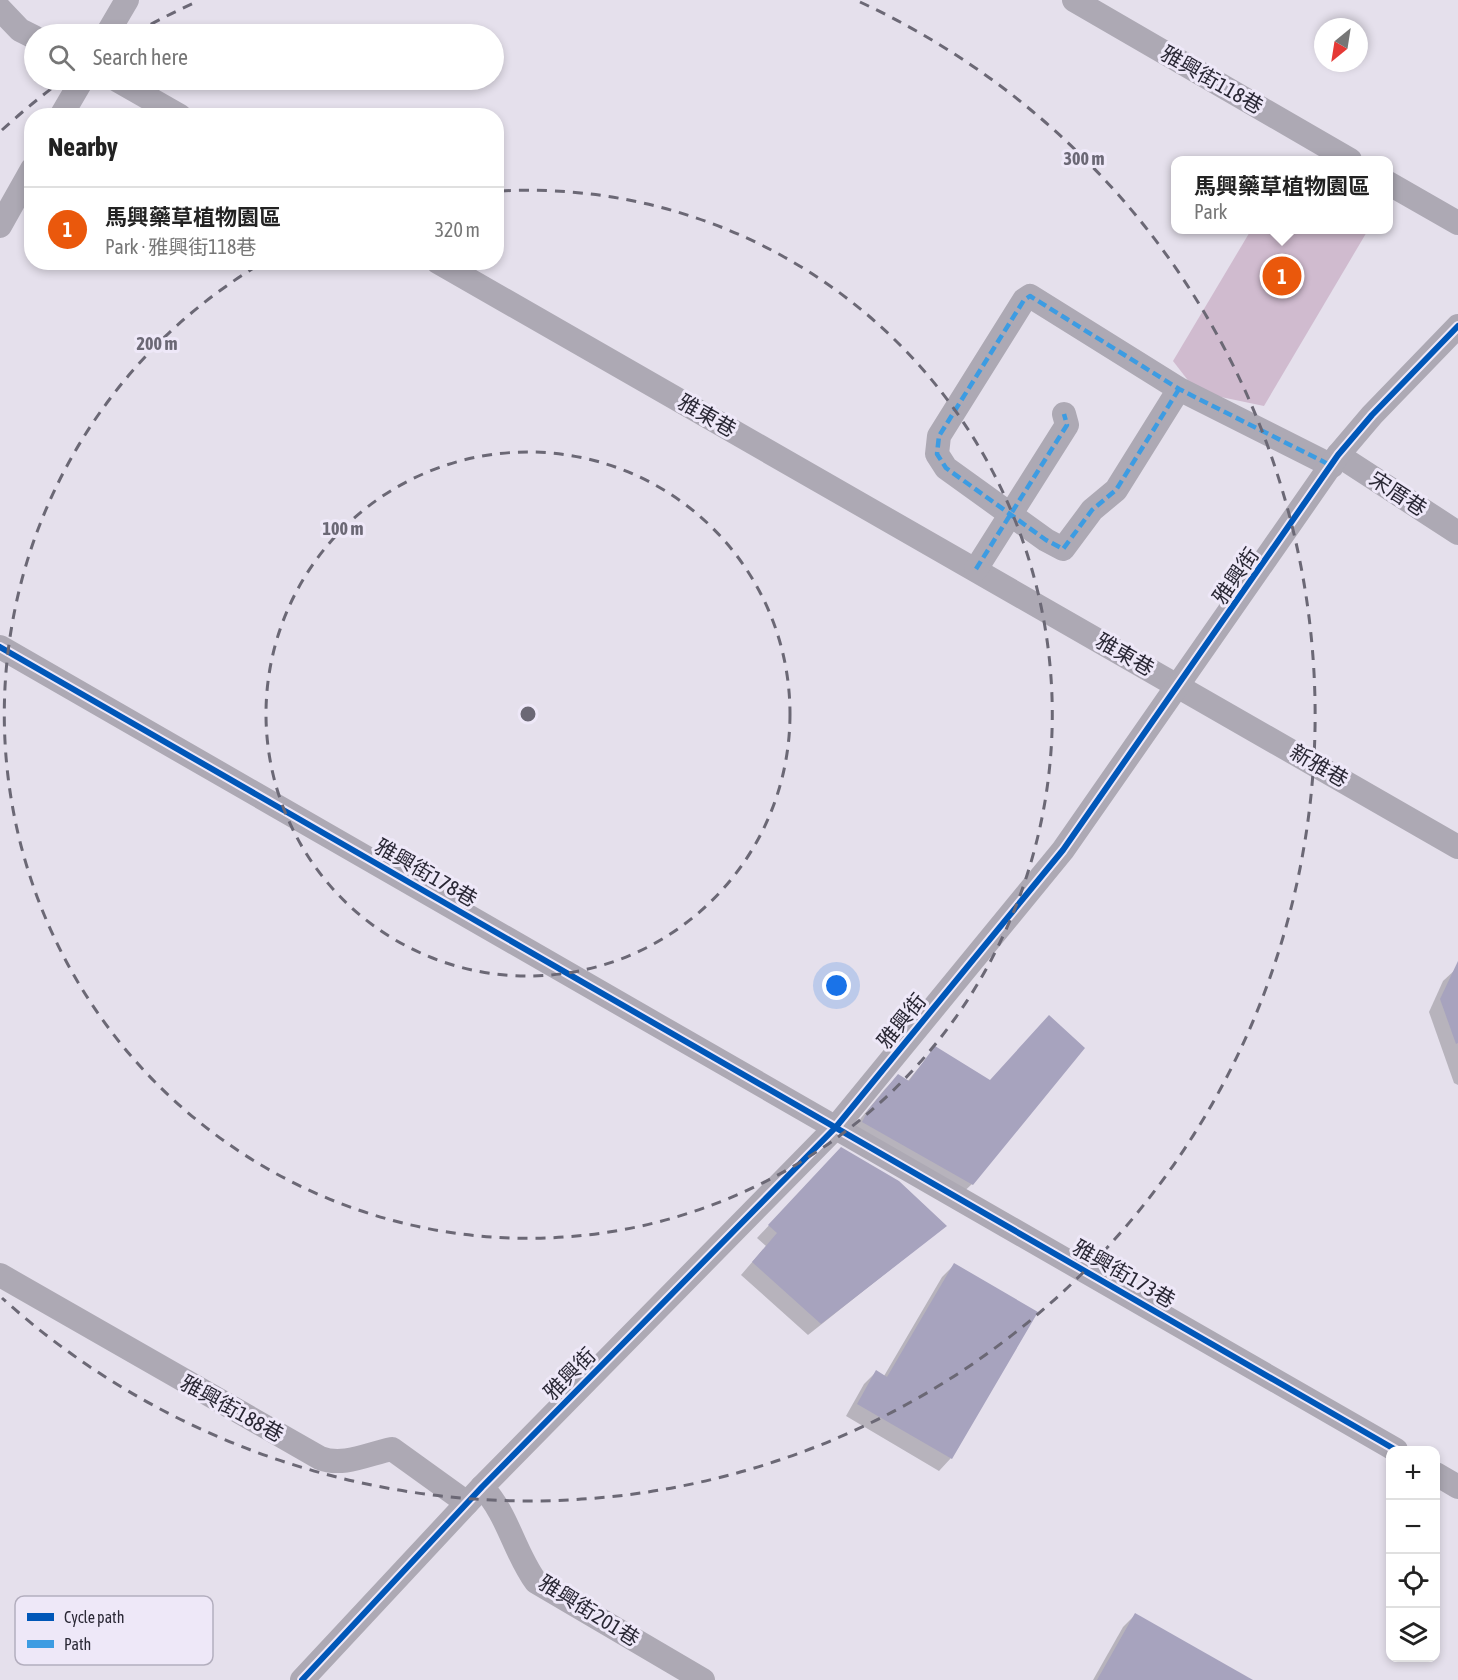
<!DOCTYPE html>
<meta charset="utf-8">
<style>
body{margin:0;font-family:"Asap Condensed","Noto Sans TC",sans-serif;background:#f2f2f2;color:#222}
.controls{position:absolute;right:18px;bottom:18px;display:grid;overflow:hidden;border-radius:12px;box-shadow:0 3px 9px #0003}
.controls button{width:54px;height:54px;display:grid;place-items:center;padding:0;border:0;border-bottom:2px solid #e0e0e0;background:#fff;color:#222;font:30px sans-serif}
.compass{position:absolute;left:1314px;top:18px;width:54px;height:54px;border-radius:50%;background:#fff;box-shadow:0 3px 9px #0003;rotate:210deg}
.you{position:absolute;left:837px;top:986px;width:21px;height:21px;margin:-15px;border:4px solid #fff;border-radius:50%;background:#1a73e8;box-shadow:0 0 0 9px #1a73e833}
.badge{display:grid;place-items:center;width:39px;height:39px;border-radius:50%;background:#ea580c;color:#fff;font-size:20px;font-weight:700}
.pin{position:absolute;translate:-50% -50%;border:3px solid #fff;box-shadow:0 2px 6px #0006}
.popup{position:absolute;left:1171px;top:156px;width:222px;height:78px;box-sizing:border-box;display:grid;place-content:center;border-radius:12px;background:#fff;filter:drop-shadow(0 2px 4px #0005);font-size:20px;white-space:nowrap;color:#767676}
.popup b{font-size:22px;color:#222}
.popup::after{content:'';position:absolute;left:50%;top:100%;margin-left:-12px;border:12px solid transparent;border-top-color:#fff}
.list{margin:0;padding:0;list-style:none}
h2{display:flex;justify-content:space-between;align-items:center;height:78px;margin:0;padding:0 24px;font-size:26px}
h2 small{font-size:20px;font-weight:400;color:#767676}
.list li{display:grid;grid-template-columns:39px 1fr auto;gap:18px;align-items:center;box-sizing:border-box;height:84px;padding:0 24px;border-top:2px solid #e0e0e0}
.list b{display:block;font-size:22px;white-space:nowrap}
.list p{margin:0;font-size:20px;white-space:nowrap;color:#767676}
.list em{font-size:20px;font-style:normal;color:#767676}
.icon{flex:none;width:33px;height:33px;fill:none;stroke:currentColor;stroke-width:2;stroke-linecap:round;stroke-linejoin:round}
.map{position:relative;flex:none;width:1458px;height:1680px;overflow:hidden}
.search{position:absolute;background:#fff;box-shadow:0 3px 9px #0003;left:24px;top:24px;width:480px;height:66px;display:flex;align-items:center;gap:15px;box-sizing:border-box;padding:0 21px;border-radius:33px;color:#767676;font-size:22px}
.panel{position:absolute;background:#fff;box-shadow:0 3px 9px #0003;left:24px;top:108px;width:480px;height:162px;border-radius:24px}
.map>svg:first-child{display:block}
.park{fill:#d0bbcf}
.shadow{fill:#0003}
.building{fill:#a7a3be}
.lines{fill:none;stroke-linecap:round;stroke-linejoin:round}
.minor{stroke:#ada9b4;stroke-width:24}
.quiet{stroke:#3d9ce2;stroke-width:4.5;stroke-dasharray:9 4.5;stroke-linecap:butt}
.cycleway-casing{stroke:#eee8f8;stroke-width:10}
.cycleway{stroke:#0057b8;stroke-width:6}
.ring{fill:none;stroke:#6b6875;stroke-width:3;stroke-dasharray:10 8}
.labels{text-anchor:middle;stroke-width:6;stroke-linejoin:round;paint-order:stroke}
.street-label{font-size:21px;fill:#2a2835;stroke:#eee8f8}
.key{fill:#eee8f8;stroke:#b3aebe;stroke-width:1.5}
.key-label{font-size:16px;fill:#2a2835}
.centre{fill:#6b6875;stroke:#eee8f8;stroke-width:3}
.ring-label{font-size:18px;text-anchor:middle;font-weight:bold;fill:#6b6875;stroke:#eee8f8;stroke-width:6;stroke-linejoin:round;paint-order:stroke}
</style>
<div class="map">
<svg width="1458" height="1680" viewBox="0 0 1458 1680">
<rect width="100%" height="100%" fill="#e5e0ec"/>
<path class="park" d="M1251,230H1368L1264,406L1197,392L1173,361Z"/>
<g class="shadow">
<path d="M1456,969L1458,970V1085L1454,1083L1429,1012L1443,981Z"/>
<path d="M935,1048L972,1184L959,1196L851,1135L856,1124L885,1089L898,1076L907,1082Z"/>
<path d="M829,1161L945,1226L808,1335L741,1275L766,1246L757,1238Z"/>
<path d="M954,1265L951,1458L939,1471L846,1416L864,1384L876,1372L884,1376L942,1277Z"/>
<path d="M1135,1615L1233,1680H1093L1123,1627Z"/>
</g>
<g class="building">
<path d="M1458,961V1043L1456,1044L1440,999Z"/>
<path d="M1049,1015L1085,1048L973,1185L862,1122L868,1110L898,1074L909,1081L935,1046L990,1080Z"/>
<path d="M841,1147L899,1181L947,1226L821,1324L752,1262L777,1233L768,1225Z"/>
<path d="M954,1263L1038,1312L952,1459L857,1404L876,1370L887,1377Z"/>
<path d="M1135,1613L1253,1680H1097Z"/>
</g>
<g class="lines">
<g class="minor">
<path d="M1074,0L1350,160"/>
<path d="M0,9L20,30L34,37"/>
<path d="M107,34L127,0"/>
<path d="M117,80L180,116"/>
<path d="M61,116L82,80"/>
<path d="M1388,183L1458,223"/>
<path d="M0,226L32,169"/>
<path d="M438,262L1458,847"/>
<path d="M1179,389L1116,490L1092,510L1063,549L1046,540L946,468L937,454L939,436L1024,300L1030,296L1179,389L1332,466"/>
<path d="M1338,455L1458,533"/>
<path d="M976,569L1067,425L1064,414"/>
<path d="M0,647L1396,1450"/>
<path d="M0,1275L320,1458C343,1467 368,1454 392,1449L467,1503"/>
<path d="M1436,1474L1458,1487"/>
<path d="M482,1487C508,1514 514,1552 536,1582L703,1680"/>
<path d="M302,1680L482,1487L836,1127L1063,850L1338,455L1372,415L1458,326"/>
</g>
<g class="quiet">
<path d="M1179,389L1116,490L1092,510L1063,549L1046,540L946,468L937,454L939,436L1024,300L1030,296L1179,389L1332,466"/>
<path d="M976,569L1067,425L1064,414"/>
</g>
<defs>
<g id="cycleway">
<path d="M0,647L1396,1450"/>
<path d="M302,1680L482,1487L836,1127L1063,850L1338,455L1372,415L1458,326"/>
</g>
</defs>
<use href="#cycleway" class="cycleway-casing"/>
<use href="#cycleway" class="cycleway"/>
</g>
<g class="ring">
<circle cx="528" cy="714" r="262"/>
<path d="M501 191A524 524 0 1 1 262 263"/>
<path d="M2 130A786 786 0 0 1 60 82M135 33A786 786 0 0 1 196 2M860 2A786 786 0 1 1 2 1298"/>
</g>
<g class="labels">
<g class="street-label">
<text transform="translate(1212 80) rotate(30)" y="7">雅興街118巷</text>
<text transform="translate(707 416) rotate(30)" y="7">雅東巷</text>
<text transform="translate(1398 494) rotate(33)" y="7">宋厝巷</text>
<text transform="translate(1236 576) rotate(-55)" y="7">雅興街</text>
<text transform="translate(1125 655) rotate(30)" y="7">雅東巷</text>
<text transform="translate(1319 766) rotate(30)" y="7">新雅巷</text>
<text transform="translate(426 873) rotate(30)" y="7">雅興街178巷</text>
<text transform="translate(902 1021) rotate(-51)" y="7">雅興街</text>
<text transform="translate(1124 1274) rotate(30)" y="7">雅興街173巷</text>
<text transform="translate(570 1374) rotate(-45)" y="7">雅興街</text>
<text transform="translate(232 1409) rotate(29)" y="7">雅興街188巷</text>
<text transform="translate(589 1611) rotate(32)" y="7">雅興街201巷</text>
</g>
</g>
<rect x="15" y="1596" width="198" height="69" rx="9" class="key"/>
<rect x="27" y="1613" width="27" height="8" fill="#0057b8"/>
<rect x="27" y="1640" width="27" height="8" fill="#3d9ce2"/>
<g class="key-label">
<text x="64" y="1623">Cycle path</text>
<text x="64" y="1650">Path</text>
</g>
<circle cx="528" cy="714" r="9" class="centre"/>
<g class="ring-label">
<text x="1084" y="165">300 m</text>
<text x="157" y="350">200 m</text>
<text x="343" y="535">100 m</text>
</g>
</svg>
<div class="controls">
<button>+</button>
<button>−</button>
<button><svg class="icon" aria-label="locate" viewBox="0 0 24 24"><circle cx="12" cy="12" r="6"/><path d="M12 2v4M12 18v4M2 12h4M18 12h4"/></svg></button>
<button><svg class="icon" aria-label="layers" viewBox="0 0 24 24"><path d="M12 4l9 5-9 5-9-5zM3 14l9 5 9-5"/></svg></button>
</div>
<svg class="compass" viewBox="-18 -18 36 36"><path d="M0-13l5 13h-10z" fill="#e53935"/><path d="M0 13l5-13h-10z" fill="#767676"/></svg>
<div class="you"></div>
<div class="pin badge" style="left:1282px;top:276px">1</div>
<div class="popup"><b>馬興藥草植物園區</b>Park</div>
<div class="search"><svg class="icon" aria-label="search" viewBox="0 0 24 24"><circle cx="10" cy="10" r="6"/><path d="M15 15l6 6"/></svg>Search here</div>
<section class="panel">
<h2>Nearby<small></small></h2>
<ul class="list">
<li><span class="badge">1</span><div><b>馬興藥草植物園區</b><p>Park · 雅興街118巷</p></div><em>320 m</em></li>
</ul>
</section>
</div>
